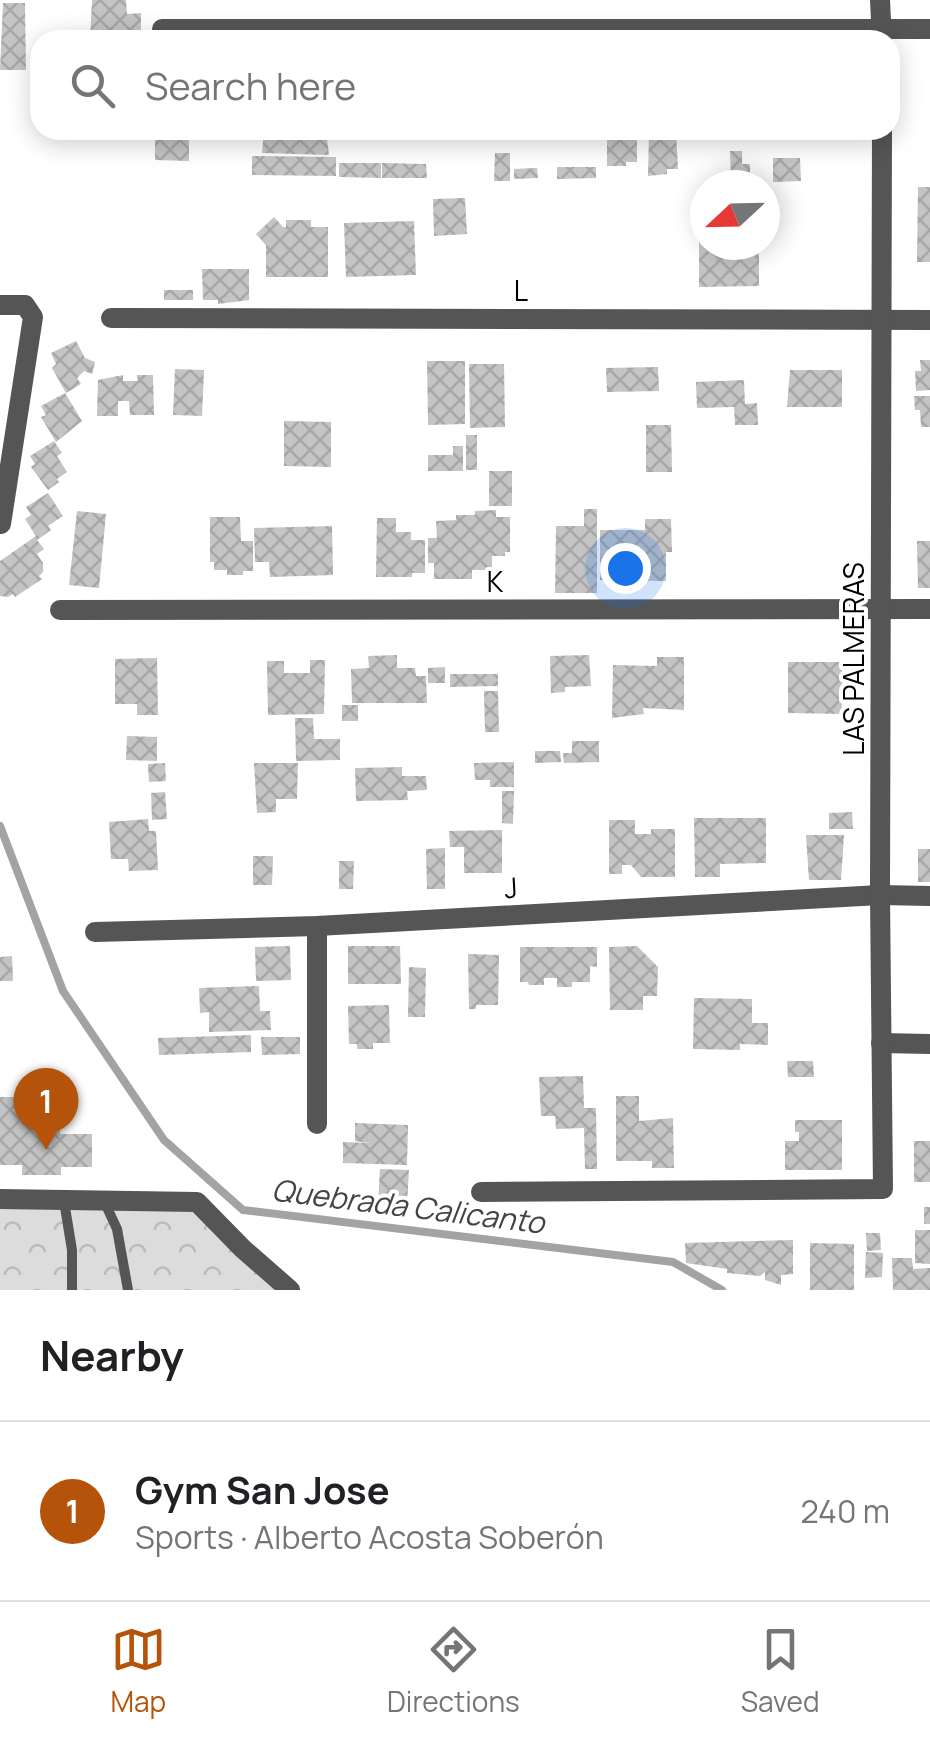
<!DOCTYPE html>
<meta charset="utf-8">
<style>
body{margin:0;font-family:Manrope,sans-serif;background:#f6f6f6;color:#202124}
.compass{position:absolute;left:690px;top:170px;width:90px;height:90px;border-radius:50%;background:#fff;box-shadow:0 5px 25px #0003;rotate:248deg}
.you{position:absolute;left:625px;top:568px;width:35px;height:35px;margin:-25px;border:8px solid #fff;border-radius:50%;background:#1a73e8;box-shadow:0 0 0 15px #1a73e833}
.badge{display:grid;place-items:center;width:65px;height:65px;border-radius:50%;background:#b45309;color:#fff;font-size:32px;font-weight:700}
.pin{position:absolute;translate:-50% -82px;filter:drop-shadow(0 2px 5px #0008)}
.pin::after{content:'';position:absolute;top:52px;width:35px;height:30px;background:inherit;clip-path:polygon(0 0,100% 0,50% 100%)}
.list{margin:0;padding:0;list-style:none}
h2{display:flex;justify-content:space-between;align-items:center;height:130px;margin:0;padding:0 40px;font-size:42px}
h2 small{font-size:32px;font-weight:400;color:#757577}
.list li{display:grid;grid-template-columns:65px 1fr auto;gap:30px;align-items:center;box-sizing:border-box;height:180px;padding:0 40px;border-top:2px solid #e0e0e0}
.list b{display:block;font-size:38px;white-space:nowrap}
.list p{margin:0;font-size:32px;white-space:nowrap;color:#757577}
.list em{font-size:32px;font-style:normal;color:#757577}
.icon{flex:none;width:55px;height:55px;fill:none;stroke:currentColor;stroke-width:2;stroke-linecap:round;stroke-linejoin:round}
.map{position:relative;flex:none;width:930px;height:1290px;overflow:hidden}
.search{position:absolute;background:#fff;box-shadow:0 5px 25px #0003;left:30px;right:30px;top:30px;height:110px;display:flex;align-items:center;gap:25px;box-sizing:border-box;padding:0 35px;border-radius:30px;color:#757577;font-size:38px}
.sheet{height:310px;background:#fff}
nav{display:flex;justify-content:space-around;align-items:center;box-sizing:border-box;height:140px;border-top:2px solid #e0e0e0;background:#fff;font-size:28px;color:#757577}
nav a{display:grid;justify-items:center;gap:5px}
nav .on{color:#b45309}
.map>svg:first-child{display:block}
.forest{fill:url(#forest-crowns)}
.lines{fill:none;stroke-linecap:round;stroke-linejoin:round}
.stream{stroke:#a3a3a3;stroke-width:8}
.building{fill:url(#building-cross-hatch)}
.service{stroke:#555;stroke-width:10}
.minor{stroke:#555;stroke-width:20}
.labels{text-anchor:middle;stroke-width:8;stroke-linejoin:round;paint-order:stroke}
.street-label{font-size:28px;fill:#000;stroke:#fff}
.water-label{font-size:30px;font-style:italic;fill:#444;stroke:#fff}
</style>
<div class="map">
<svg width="930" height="1290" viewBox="0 0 930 1290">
<defs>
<pattern id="forest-crowns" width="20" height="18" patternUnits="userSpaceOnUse" patternTransform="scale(2.5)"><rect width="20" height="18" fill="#dcdcdc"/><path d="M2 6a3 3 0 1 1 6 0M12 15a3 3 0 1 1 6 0" fill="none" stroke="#bbb"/></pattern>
<pattern id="building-cross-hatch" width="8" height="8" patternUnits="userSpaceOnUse" patternTransform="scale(2.5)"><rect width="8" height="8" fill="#c4c4c4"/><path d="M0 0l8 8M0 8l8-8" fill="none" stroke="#a7a7a7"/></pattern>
</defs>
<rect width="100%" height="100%" fill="#fff"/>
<path class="forest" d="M0,1199L197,1202L290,1290H0Z"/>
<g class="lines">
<path class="stream" d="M0,826L63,991L164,1140L243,1210L673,1262L722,1290"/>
</g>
<g class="building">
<path d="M92,0H126L127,14L141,13V40H90Z"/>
<path d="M3,3H25L26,70H0Z"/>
<path d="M155,130H189V161L155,160Z"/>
<path d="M264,130H326L329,155L262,153Z"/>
<path d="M607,130H637V162H626V166H607Z"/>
<rect x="730" y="130" width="30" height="4"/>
<path d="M676,131L678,169H667V174L648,176L649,132Z"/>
<path d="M730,151H742V164H750V178L731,179Z"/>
<path d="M495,153H510V181H494Z"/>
<path d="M252,156L336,157V176L252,175Z"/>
<path d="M773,158H800L801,181L773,182Z"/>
<path d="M339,163H381V178L339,177Z"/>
<path d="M382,163L426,164L427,178H382Z"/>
<path d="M557,167H596V178L557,179Z"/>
<path d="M537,168L538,178L514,179V169Z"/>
<path d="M918,187H930V262H917Z"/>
<path d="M465,198L467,234L434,236L433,199Z"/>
<path d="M274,217L283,227H286V220H311V227H328V277H266V245L256,234Z"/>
<path d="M414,221L416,275L346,277L344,223Z"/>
<path d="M699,232H705V245L759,248V286L699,287Z"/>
<path d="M202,269H249V300L218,304V300H203Z"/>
<rect x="164" y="290" width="29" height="10"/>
<path d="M76,341L85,358L95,362L92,374L84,371L77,378L81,384L66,393L52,368L56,364L51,353Z"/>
<path d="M920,360H930V390L916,391L915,371H921Z"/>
<path d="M427,361H465V424L428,425Z"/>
<path d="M469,364H504L505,427L470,428Z"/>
<path d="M658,367L659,391L607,392L606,368Z"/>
<path d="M175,369L204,370L202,416L173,415Z"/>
<path d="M790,370H842V407H787Z"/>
<path d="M123,375V381H138L137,375H153L154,415H130L129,401H118V416H97L98,380Z"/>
<path d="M744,380L745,404L757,403L758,425H735L734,407L697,408L696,382Z"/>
<path d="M65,393L82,421L56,442L41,417L46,415L41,406Z"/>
<path d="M914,396H930V427H921L920,410H915Z"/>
<path d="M284,421L331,422V467L284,466Z"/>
<path d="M646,425H671L672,472H646Z"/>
<rect x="466" y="435" width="11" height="35"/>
<path d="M54,441L62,453L57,456L67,472L57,479L59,482L48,490L31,467L35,464L30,456Z"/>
<path d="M453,446H463V471H428V455H453Z"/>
<rect x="489" y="471" width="23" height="35"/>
<path d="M48,493L63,516L48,526L51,530L37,540L44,549L37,554L43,563V572L39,576L42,579L15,597L13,594L8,597L0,596V561L36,536L25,519L31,515L26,507Z"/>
<path d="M584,509H597V593H555L556,526H584Z"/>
<path d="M496,510V517H510V552H505V556H492V570H472V579H434V563H428V538H437L436,521L456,520V515H475V511Z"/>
<path d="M77,511L106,514L99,588L69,585Z"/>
<path d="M210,517H240L241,541H253V571H243V575H227V570H214V562H210Z"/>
<path d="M377,518H396V532H411V540H425V573H412V577H376Z"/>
<path d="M645,519H671L672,552H666V581L600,580V530H645Z"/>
<path d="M332,526L333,575L270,577L269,562H255L254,528Z"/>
<path d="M917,541H930V588H918Z"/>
<path d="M397,655V668H415L416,676H426L427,703H352L351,669L369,668L368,656Z"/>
<path d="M589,655L591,686L565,687V692L551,693L550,656Z"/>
<path d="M657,657H684V710L643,708L644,714L612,718L613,665L657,666Z"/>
<path d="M157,658L158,715H137V704H115V659Z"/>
<path d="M310,660H325L324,714L268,715L267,661H284V673H310Z"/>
<path d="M788,662H842V714L788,713Z"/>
<path d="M445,667V683H428V668Z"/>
<path d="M450,674H498V686L450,687Z"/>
<path d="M484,691H498L499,732H485Z"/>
<rect x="342" y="705" width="16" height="16"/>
<path d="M295,718H313L314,739H340V760L296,761Z"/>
<path d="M127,736L157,737V761L126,760Z"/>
<path d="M572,741H599V762L564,763L563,753H572Z"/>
<path d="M535,751H560L561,762L535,763Z"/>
<path d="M514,762V787H490V780H475L474,763Z"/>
<path d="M165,763L166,781L149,782L148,764Z"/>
<path d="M254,763H298L297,799H276V812L257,813Z"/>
<path d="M402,767V776H426L427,790L407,791L408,800L356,801L355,768Z"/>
<path d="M502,791H514L513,824L502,823Z"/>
<path d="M165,792L167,819L152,820L151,793Z"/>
<path d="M852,812L853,829H829V813Z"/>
<path d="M694,818H766V863L720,864V877H695Z"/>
<path d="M148,819L149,831H156L158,870L129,871L128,859H111L109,822Z"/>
<path d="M609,820H635V834H651V829H675V877H641L631,865H622V874H609Z"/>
<path d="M502,830V873H464V847H450L449,831Z"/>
<path d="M806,835H844L841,880H809Z"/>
<path d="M445,848V889H427L426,849Z"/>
<rect x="918" y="849" width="12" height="33"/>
<path d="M253,856H273L272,885H253Z"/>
<path d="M339,861H354L353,889H339Z"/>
<path d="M290,946L291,980L256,981L255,947Z"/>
<path d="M348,946H400L401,984H348Z"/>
<path d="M637,946L658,967L657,996H643V1010H610L609,947Z"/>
<path d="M520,947H597V967L590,966V982H572V987H557V978H544V985H529L528,982H520Z"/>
<path d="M468,954L499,955L498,1005H476V1009H469Z"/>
<path d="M12,956L13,981H0V957Z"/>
<path d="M409,967L426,968L425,1017H408Z"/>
<path d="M259,986L260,1011H270L271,1030L209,1032V1012L200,1013L199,988Z"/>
<path d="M694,998L752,999V1023H768V1045L740,1044V1050L693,1049Z"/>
<path d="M389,1005L390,1043H373V1049H357V1044H349L348,1006Z"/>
<path d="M251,1035V1052L159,1055L158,1038Z"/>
<path d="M261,1037H300V1054L262,1055Z"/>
<path d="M787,1061H813L814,1077H788Z"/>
<path d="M583,1076L584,1108H596L597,1169H585L584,1128L556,1129L555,1116H541L539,1077Z"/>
<path d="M616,1096H639V1121L673,1118L674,1168H652V1161H616Z"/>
<path d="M0,1097H60V1134H92V1167H61V1175H22V1165H0Z"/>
<path d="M795,1120H842V1170H785V1141H799V1132H795Z"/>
<path d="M355,1123L408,1125L407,1165L343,1163V1142L370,1143L355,1141Z"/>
<rect x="914" y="1141" width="16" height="41"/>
<path d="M380,1169L409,1170L407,1205L378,1204Z"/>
<rect x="924" y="1207" width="6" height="17"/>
<path d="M915,1230H930V1264L915,1263Z"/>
<path d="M866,1233H880L881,1250L867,1251Z"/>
<path d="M793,1240V1274L781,1275V1285L765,1280V1272L760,1276L727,1273V1269L686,1263L685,1243Z"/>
<path d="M810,1243L854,1244V1290H810Z"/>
<path d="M866,1252L883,1253L882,1277L865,1278Z"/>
<path d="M892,1258H912L913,1269L930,1268V1290H893Z"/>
</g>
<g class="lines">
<g class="service">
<path d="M64,1201L72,1250V1290"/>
<path d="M104,1201L117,1229L128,1290"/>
</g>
<g class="minor">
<path d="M880,0L882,40"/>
<path d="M162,29H930"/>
<path d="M0,305H25L33,317L1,524"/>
<path d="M111,318L930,320"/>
<path d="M60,610L930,609"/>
<path d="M317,926V1124"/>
<path d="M95,932L317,926L880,895L930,896"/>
<path d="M881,1043L930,1044"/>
<path d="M481,1192L883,1189L880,895L882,130"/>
<path d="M0,1199L197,1202L243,1249L290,1290"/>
</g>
</g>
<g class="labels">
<g class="street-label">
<text x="521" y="301">L</text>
<text x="495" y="592">K</text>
<text transform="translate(854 659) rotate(-90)" y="10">LAS PALMERAS</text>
<text transform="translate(511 888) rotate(-3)" y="10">J</text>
</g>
<g class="water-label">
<text transform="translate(408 1207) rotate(7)" y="10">Quebrada Calicanto</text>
</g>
</g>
</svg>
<svg class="compass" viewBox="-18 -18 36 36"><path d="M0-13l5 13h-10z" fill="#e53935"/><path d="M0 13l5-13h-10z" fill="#757577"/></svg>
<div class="you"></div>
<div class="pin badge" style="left:46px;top:1150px">1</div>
<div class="search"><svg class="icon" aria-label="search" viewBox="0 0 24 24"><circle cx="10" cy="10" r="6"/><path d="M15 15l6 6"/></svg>Search here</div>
</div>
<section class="sheet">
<h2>Nearby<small></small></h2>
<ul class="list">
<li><span class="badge">1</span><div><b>Gym San Jose</b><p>Sports · Alberto Acosta Soberón</p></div><em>240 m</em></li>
</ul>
</section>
<nav>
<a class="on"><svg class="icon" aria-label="map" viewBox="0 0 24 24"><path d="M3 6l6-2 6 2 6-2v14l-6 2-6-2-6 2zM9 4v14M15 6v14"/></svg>Map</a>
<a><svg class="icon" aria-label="directions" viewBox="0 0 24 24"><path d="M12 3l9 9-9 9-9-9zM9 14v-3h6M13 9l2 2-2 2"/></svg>Directions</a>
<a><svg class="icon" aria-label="saved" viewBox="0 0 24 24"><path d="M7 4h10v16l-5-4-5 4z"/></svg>Saved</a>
</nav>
